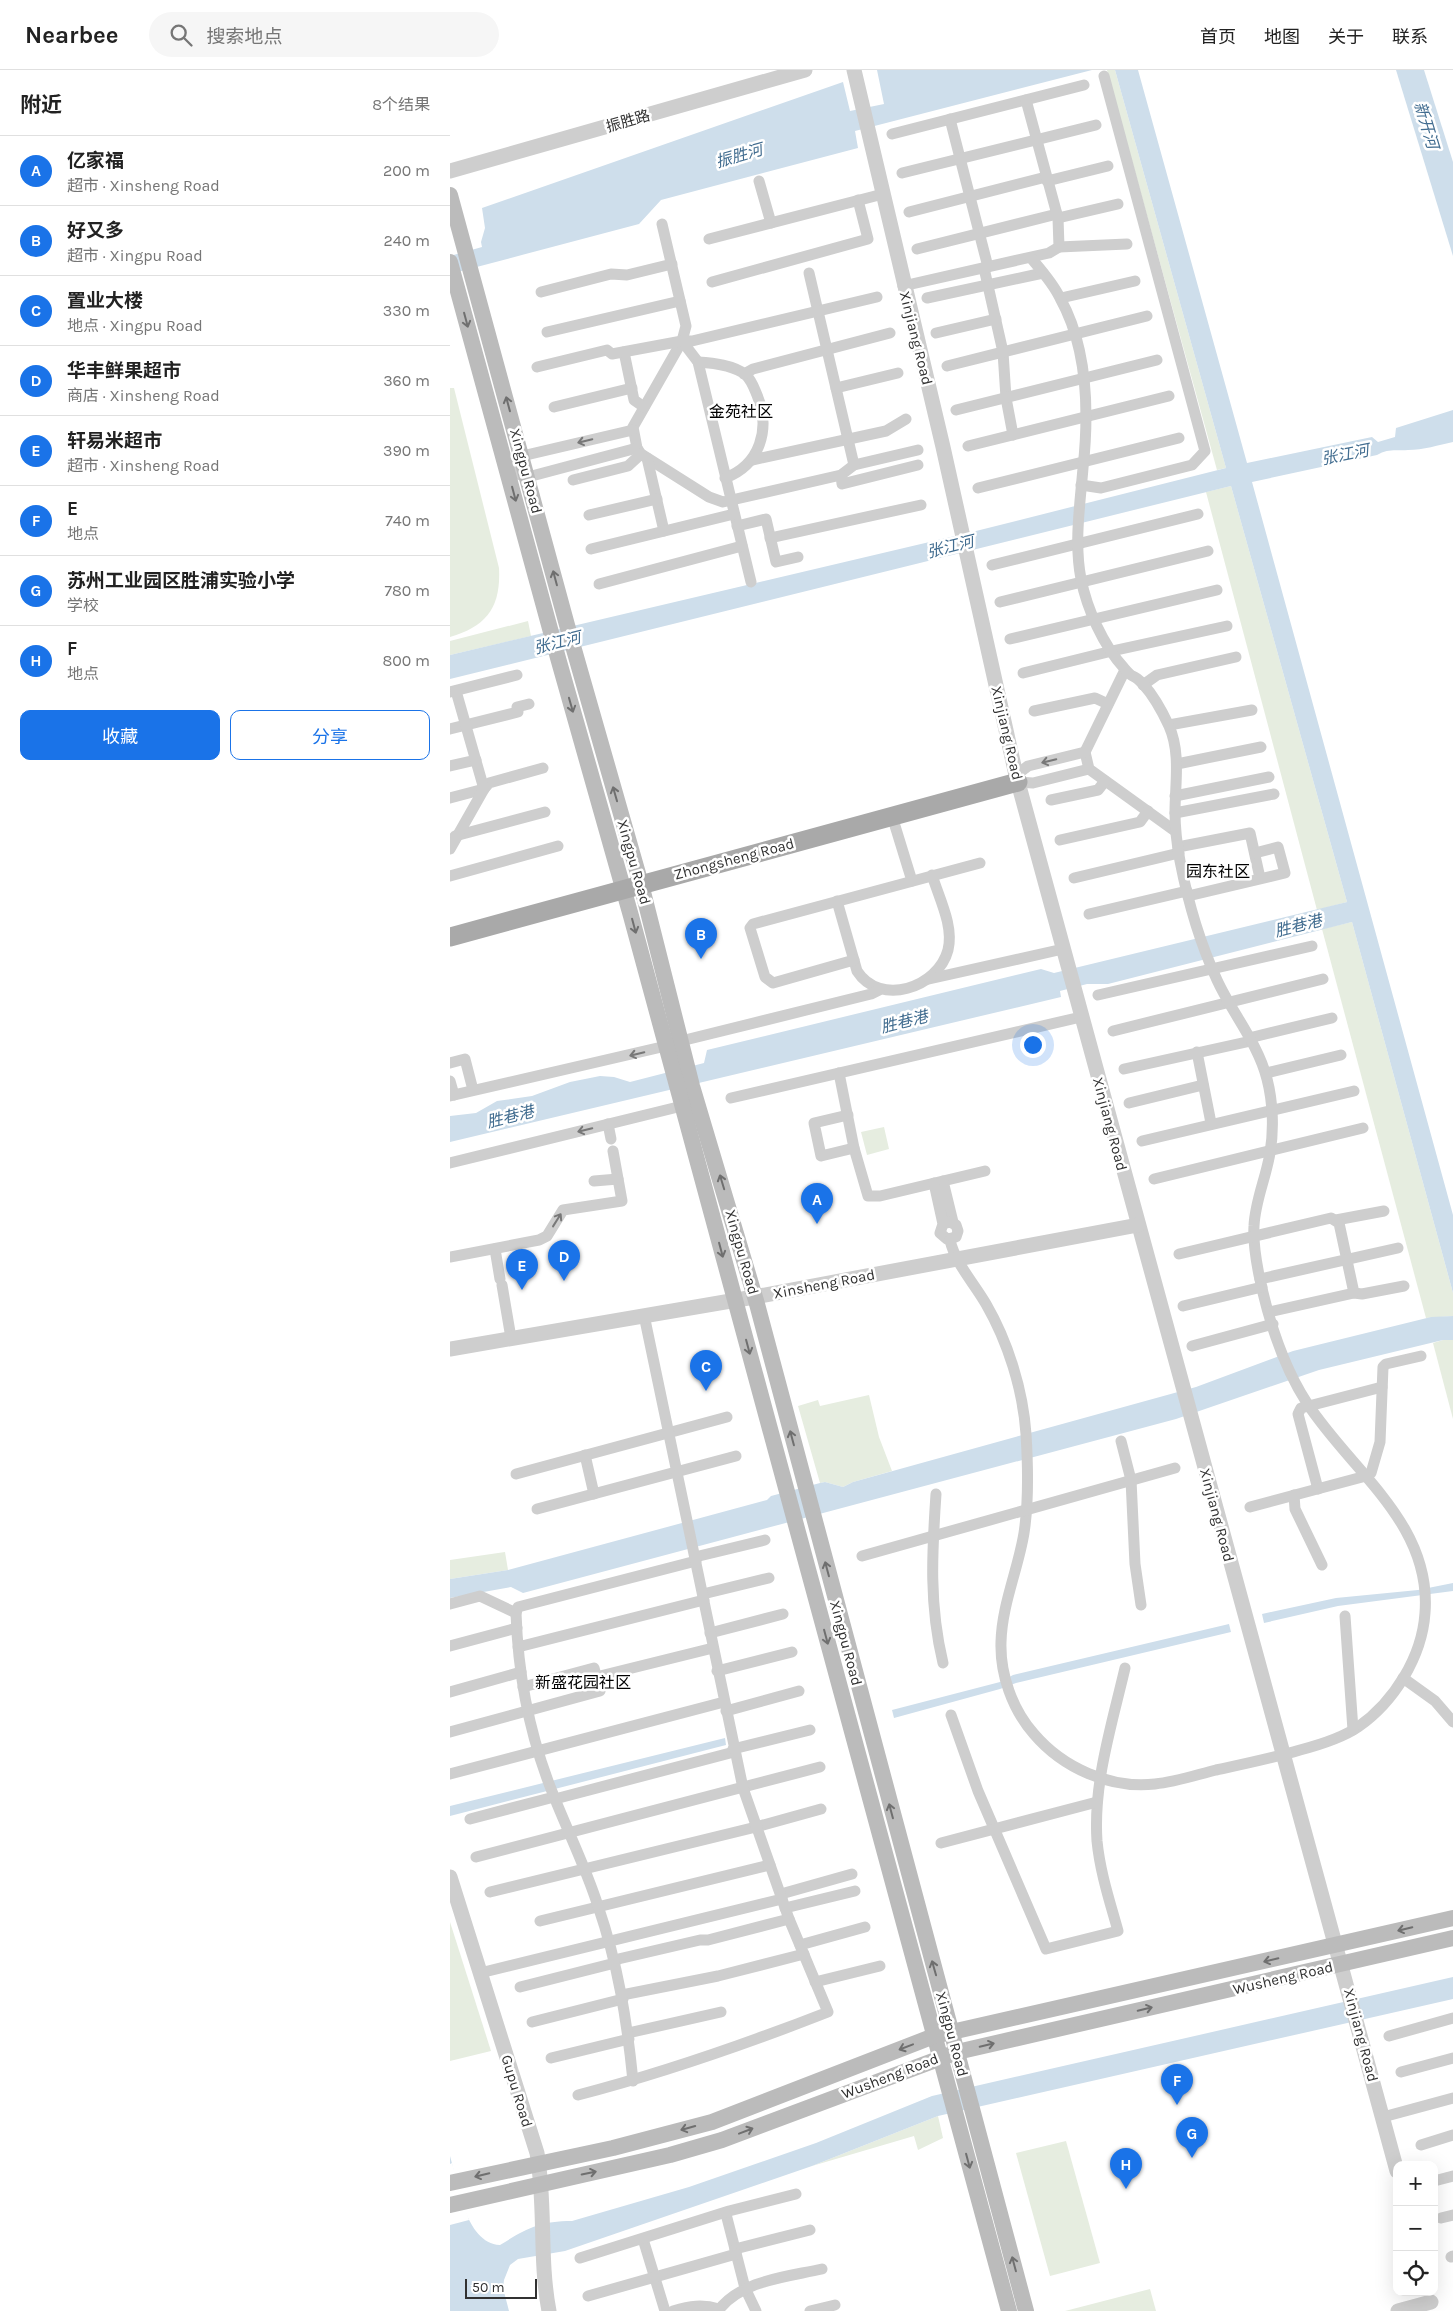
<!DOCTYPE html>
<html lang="zh">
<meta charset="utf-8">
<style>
body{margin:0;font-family:Karla,"Noto Sans SC",sans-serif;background:#f6f6f6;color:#222}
.controls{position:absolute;right:15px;bottom:15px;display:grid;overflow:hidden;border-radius:10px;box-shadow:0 5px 20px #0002}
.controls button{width:45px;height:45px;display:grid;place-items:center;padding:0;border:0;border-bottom:1px solid #e0e0e0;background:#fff;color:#222;font:25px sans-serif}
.scale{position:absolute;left:15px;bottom:12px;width:72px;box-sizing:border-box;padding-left:5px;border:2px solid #313131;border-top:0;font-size:14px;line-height:18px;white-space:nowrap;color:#313131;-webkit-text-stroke:4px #fff;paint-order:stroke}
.you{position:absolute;left:582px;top:974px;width:18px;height:18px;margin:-12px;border:4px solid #fff;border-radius:50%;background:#1a73e8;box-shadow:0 0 0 8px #1a73e833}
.badge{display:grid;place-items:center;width:32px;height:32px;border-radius:50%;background:#1a73e8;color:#fff;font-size:16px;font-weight:700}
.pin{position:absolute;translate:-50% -41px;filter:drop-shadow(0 1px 2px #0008)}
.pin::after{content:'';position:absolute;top:26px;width:18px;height:15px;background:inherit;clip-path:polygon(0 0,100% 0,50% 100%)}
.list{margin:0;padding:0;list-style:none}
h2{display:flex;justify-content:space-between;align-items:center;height:65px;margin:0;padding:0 20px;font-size:21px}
h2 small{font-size:16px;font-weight:400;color:#767676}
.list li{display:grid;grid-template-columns:32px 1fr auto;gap:15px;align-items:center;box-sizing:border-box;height:70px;padding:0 20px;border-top:1px solid #e0e0e0}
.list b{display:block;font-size:19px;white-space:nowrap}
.list p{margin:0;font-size:16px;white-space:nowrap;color:#767676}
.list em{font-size:16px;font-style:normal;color:#767676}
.actions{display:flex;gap:10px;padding:15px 20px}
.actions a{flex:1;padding:11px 0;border:1px solid #1a73e8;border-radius:10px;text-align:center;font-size:18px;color:#1a73e8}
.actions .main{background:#1a73e8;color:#fff}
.icon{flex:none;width:28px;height:28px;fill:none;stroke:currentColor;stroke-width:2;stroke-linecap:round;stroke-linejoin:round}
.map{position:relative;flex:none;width:1003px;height:2241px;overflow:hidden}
header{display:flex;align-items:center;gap:30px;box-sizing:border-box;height:70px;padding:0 25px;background:#fff;border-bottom:1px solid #e0e0e0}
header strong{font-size:24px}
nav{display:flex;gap:28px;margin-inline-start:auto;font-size:18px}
.search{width:350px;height:45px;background:#f6f6f6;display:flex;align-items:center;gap:12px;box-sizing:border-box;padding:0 18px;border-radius:28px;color:#767676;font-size:19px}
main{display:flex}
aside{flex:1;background:#fff}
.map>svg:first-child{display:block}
.green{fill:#e6ede0}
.water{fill:#cedeeb}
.pier{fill:#fff}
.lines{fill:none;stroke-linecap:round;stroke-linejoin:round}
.minor{stroke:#cecece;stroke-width:11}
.tertiary{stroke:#cecece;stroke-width:15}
.secondary{stroke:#bbb;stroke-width:16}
.primary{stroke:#a9a9a9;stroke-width:19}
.oneway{stroke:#6f6f6f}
.oneway2{stroke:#787878}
.labels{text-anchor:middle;stroke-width:5;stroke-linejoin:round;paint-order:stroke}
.street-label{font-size:15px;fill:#313131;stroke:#fff}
.water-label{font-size:16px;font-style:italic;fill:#426d90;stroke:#fff}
.neighbourhood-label{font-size:16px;fill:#000;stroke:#fff}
</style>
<header>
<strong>Nearbee</strong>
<div class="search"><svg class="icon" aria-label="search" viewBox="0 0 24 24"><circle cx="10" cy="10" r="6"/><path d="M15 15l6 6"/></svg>搜索地点</div>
<nav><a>首页</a><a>地图</a><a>关于</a><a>联系</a></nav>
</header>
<main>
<aside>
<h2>附近<small>8个结果</small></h2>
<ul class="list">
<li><span class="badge">A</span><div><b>亿家福</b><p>超市 · Xinsheng Road</p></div><em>200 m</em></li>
<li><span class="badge">B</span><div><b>好又多</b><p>超市 · Xingpu Road</p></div><em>240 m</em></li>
<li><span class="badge">C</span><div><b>置业大楼</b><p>地点 · Xingpu Road</p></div><em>330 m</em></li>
<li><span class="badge">D</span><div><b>华丰鲜果超市</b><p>商店 · Xinsheng Road</p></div><em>360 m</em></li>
<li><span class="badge">E</span><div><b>轩易米超市</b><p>超市 · Xinsheng Road</p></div><em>390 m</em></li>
<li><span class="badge">F</span><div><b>E</b><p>地点</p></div><em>740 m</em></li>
<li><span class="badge">G</span><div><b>苏州工业园区胜浦实验小学</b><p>学校</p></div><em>780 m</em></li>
<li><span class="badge">H</span><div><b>F</b><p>地点</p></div><em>800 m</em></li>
</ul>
<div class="actions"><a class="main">收藏</a><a>分享</a></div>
</aside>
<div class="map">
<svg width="1003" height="2241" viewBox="0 0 1003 2241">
<rect width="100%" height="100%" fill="#fff"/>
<g class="green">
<path d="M657,0H665L776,398L767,400Z"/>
<path d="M0,318H4L49,498C51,537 37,556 0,567Z"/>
<path d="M781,416L897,832L867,840L756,422Z"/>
<path d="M78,551L81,566L0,585V571Z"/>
<path d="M902,852L1003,1223V1246L976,1248L872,859Z"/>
<path d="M434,1057L439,1079L417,1085L411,1062Z"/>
<path d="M993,1270H1003V1349L983,1273Z"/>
<path d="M419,1325L429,1367L442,1401L403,1412L393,1417L375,1412L370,1413L348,1336L368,1330L370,1336Z"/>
<path d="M55,1482L58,1500L0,1509V1490Z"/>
<path d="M0,1852L41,1981L0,1991Z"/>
<path d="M488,2046L493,2068L468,2080L464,2066L362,2096Z"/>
<path d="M616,2071L650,2193L600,2206L566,2083Z"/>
<path d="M700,2219L706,2241H615Z"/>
</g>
<g class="water">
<path d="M427,0H642L405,61L408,78L211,130L189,154L0,204V186L32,177L31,172L35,158L32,138L393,12L400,41L434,34Z"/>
<path d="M665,0H688L797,393L922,367L928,372L945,367L946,358L1003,340V372C989,375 973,380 958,380C947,381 938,378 927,385L802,412L1003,1145V1223L902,852L658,914H637L610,921L611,927L0,1072V1046L26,1043L47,1031L82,1026L120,1012L150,1006L164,1007L180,1012L254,993L257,980L591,899L604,903L897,832L781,416L0,609V585L526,461L776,398Z"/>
<path d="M946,0H974L1003,92V186Z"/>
<path d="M1003,1246V1270H993L869,1300L726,1349L73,1523L61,1517L0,1528V1509L58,1500L317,1430L321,1426L370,1413L375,1412L393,1417L403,1412L746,1317L843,1281L981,1247Z"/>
<path d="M1003,1513V1521L888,1536L814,1553L812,1544L886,1528L968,1520Z"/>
<path d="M779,1554L781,1562L566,1613L550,1619L444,1648L442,1640L550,1612L563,1605Z"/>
<path d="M275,1668L276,1675L0,1746V1736Z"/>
<path d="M1003,1907V1929L488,2046L362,2096L115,2181L68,2189L60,2195L54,2210L53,2218L59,2241H0V2086C8,2113 15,2173 50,2175C76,2159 89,2151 122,2151L239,2117L366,2073L482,2026Z"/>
</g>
<path class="pier" d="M2,2093L19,2150L0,2155V2094Z"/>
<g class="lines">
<g class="minor">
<path d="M500,49L538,197"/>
<path d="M442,64L634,15"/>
<path d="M452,103L646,55"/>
<path d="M309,111L321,153"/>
<path d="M597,111L658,96"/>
<path d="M459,142L596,107"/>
<path d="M608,148L668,134"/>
<path d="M212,154L236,256L232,271L183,357L187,378L191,384L259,427L273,432L391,405L404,395L468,380"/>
<path d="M259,169L433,124"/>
<path d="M609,177L677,174"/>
<path d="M467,179L607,144"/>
<path d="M534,198L553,282L556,328L563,365"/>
<path d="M359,203L404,395"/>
<path d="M262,212L418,169L408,130"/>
<path d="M453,216L599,183L609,177L608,148L576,30"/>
<path d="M91,222L161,204L177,205L222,194"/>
<path d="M477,228L593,203"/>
<path d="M611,228L685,211"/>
<path d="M97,262L230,231"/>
<path d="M486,263L546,249"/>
<path d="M232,271L248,292L301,512"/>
<path d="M174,282L184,330L194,337"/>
<path d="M248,292C263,293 284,295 296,305C302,311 304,318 307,325C321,359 310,395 275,408"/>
<path d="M497,296L697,246"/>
<path d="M87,297L157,280L162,284L232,271H242L427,227"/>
<path d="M294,304L303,299L440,263"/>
<path d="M386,318L448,303"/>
<path d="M104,337L182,318"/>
<path d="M506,340L707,290"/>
<path d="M183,360L72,386L57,401L78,407L187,378"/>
<path d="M518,376L719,326"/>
<path d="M197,388L214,461"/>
<path d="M302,390L436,361L456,349"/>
<path d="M391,405L392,414L468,395"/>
<path d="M123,410L178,396L191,384"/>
<path d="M631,415L651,418L742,395L755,381L654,6"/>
<path d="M528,418L729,368"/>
<path d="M139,445L207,429"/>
<path d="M287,456L316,449L326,492L348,487"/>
<path d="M320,468L471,435"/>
<path d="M141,479L284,444"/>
<path d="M542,495L748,444"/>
<path d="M149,514L292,476"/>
<path d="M550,532L758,481"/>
<path d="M560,569L767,520"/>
<path d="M675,600L635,682L639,699L725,761"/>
<path d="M573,603L662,581L777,556"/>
<path d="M693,615L707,605L786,587"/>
<path d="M0,622L67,605"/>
<path d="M584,641L645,628L658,634"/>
<path d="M719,655L802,640"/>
<path d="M0,659L68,642L67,637L79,634"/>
<path d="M727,694L811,677"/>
<path d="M0,696L26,690"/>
<path d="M566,705L578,696L635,682"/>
<path d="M568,712L583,713L639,699"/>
<path d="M725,726L819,707"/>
<path d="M0,728L34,719L39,713L93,698"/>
<path d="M601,730L648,720L655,711"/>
<path d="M725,743L824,724"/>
<path d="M442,746L462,811"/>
<path d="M5,766L95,742"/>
<path d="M610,770L690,752L698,741"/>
<path d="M728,777L800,763L810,808"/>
<path d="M0,779L34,719L6,621"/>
<path d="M0,806L108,776"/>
<path d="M624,808L729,783"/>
<path d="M738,826L835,803L828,777L805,783"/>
<path d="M387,831L407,901C430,937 488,918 498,880C504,856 489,828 482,805"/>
<path d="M639,844L737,821"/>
<path d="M404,890L323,913L315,907L300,858L303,854L530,793"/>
<path d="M479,909L613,879"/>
<path d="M648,925L862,876"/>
<path d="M663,961L873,909"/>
<path d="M799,968L882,948"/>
<path d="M231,971L421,924L429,920"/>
<path d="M747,982L761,1053"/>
<path d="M0,993L15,989L23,1020"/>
<path d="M674,999L801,971"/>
<path d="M389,1003L404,1078L418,1126H430L535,1101"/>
<path d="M816,1003L891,985"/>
<path d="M0,1011L4,1025"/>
<path d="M0,1026L216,976"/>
<path d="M281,1028L631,947"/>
<path d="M679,1033L753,1015"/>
<path d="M398,1045L364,1053L371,1086L404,1078"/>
<path d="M158,1054L161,1069"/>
<path d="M692,1071L904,1021"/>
<path d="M0,1093L232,1036"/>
<path d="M704,1109L913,1058"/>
<path d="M144,1111L168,1109"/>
<path d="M493,1111L503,1152"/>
<path d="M484,1113L493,1154L490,1163L497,1169L506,1167L508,1161L506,1155L500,1152L493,1154"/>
<path d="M886,1150L934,1141"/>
<path d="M500,1170C505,1193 524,1213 536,1234C558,1272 573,1320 576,1364C578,1396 579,1431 574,1463C568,1500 552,1534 551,1572C550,1604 562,1639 584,1664C613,1698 660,1719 705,1714C725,1712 746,1705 766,1700C794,1694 823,1688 850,1680C869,1675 892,1668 908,1657C944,1632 972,1587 975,1543C982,1453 901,1401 857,1333C833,1296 818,1248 809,1205C806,1190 803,1172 804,1156C805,1131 816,1108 820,1083C824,1060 823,1032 817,1009C808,973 782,943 767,910C750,873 738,832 730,791C727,775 725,759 725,742C725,714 731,683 719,656C713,643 703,625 693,614C680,601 686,612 674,598C653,575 637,539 631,509C624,473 630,435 633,398C639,343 638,278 610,228C603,213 591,200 581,188"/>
<path d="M45,1179L50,1209"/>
<path d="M729,1184L881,1148L889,1153L904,1223L912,1224L954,1216"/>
<path d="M0,1187L89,1170L97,1166L113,1140L172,1131L163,1081"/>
<path d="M810,1209L948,1178"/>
<path d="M52,1215L61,1268"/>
<path d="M733,1236L812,1217"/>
<path d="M819,1242L904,1223"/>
<path d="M742,1276L823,1254"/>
<path d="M671,1371L681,1410L685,1494L691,1535"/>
<path d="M135,1385L144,1424"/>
<path d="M66,1404L277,1347"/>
<path d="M868,1419L848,1344L851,1338L932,1317"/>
<path d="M486,1424C482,1483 479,1535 493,1593"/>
<path d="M844,1425L845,1439L872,1495"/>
<path d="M800,1437L916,1406L921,1403L930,1372L933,1297L936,1294L971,1286"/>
<path d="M87,1439L286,1386"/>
<path d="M412,1486L725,1398"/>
<path d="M245,1487L315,1470"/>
<path d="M253,1524L319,1508"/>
<path d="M0,1534L30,1526L66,1543"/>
<path d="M895,1546L903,1660"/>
<path d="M260,1563L333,1544"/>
<path d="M0,1576L67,1558"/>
<path d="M68,1577L254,1530"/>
<path d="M267,1601L342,1582"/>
<path d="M146,1607L263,1578"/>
<path d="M953,1608L985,1631L1003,1652"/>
<path d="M0,1622L71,1602"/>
<path d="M276,1641L349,1621"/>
<path d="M501,1645L528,1721L596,1879L668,1861C660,1832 650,1802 647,1771C643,1713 662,1654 675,1598"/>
<path d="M0,1662L150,1621L144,1598L73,1617"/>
<path d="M283,1679L360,1660"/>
<path d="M0,1704L274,1632"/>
<path d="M105,1729L284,1682"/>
<path d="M20,1749L104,1727"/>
<path d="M491,1773L647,1732"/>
<path d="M26,1787L370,1697"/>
<path d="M40,1822L306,1757L371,1739"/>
<path d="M331,1824L402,1804"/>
<path d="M335,1838L405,1821"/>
<path d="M90,1851L320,1795"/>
<path d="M350,1875L415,1857"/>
<path d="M164,1890L250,1870H258L339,1849"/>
<path d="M30,1903L332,1829"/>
<path d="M365,1912L430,1896"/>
<path d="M70,1917L165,1893"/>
<path d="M172,1925L268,1906L354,1884"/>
<path d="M82,1952L173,1929"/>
<path d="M178,1963L271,1942"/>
<path d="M939,1966L1003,1948"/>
<path d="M101,1988L179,1969"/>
<path d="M951,2002L1003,1988"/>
<path d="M183,2011C177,1951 168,1894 148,1836C136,1798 118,1762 103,1724C80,1667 68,1604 66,1543L68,1537L246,1491"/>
<path d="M128,2025C213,2003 296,1974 378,1942L339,1849L293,1718L194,1245"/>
<path d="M933,2047L1003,2028"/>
<path d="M971,2075L1003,2065"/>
<path d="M984,2111L1003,2106"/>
<path d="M276,2144L295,2218L306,2241"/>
<path d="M991,2148L1003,2145"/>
<path d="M193,2169L215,2241"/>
<path d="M285,2179L360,2160"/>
<path d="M1001,2187L1003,2186"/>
<path d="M130,2188L279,2141L346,2124"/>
<path d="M138,2226L286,2184"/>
<path d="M223,2241C240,2236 252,2234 269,2239"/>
<path d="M268,2241C291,2210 337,2207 372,2199"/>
<path d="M360,2241L385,2235"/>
</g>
<g class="tertiary">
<path d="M404,0L493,377L566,705L947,2101"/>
<path d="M0,101L355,0"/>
<path d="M0,1279L310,1226L688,1155"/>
<path d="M0,1807L87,2083C96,2135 89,2189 99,2241"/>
<path d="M948,2241L981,2232"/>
</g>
<g class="secondary">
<path d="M0,125L117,555L191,814L242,1016L307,1234L576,2241"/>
<path d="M0,192L108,588L181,846L559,2241"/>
<path d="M0,2113L163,2078L262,2052L484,1966L1003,1848"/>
<path d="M0,2135L220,2085L272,2070L507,1982L1003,1868"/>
</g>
<path class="primary" d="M0,867L568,712"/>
</g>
<defs><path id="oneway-shaft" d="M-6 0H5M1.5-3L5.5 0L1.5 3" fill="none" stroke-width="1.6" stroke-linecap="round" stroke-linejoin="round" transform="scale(1.25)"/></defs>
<g class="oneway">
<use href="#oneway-shaft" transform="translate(16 250) rotate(75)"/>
<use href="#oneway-shaft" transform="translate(58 334) rotate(-105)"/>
<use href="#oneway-shaft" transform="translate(64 424) rotate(75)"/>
<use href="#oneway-shaft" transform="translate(105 508) rotate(-105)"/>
<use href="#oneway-shaft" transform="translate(121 635) rotate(74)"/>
<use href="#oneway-shaft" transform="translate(165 724) rotate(-106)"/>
<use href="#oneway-shaft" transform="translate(184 856) rotate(75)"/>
<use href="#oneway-shaft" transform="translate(272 1112) rotate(-107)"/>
<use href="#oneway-shaft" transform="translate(271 1180) rotate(75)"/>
<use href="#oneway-shaft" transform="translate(298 1277) rotate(75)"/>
<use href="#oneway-shaft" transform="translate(342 1368) rotate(-105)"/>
<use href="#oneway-shaft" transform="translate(377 1499) rotate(-105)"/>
<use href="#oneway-shaft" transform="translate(376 1567) rotate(75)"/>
<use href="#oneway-shaft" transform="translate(441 1741) rotate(-105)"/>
<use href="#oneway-shaft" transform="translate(955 1859) rotate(167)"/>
<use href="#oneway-shaft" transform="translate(821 1890) rotate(167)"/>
<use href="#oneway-shaft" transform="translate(484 1898) rotate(-106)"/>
<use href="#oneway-shaft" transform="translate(695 1939) rotate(-13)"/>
<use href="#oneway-shaft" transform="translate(537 1975) rotate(-13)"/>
<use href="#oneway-shaft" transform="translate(456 1977) rotate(159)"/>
<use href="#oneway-shaft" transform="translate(238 2058) rotate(164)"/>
<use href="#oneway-shaft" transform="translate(296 2061) rotate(-21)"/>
<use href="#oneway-shaft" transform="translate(518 2091) rotate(75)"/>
<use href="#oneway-shaft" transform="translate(139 2103) rotate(-12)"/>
<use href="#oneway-shaft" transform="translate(32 2105) rotate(167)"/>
<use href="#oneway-shaft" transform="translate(564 2194) rotate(-105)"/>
</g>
<g class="oneway2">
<use href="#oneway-shaft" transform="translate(135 371) rotate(167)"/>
<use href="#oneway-shaft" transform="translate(599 691) rotate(166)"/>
<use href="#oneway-shaft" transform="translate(187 984) rotate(167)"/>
<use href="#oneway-shaft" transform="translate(135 1060) rotate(166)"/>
<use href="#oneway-shaft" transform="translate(107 1150) rotate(-58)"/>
</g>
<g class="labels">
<g class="street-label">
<text transform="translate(178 51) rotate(-16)" y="5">振胜路</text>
<text transform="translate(466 268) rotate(76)" y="5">Xinjiang Road</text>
<text transform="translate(76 401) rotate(75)" y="5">Xingpu Road</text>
<text transform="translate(557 663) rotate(77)" y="5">Xinjiang Road</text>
<text transform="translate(284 789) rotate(-15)" y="5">Zhongsheng Road</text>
<text transform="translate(184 792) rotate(74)" y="5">Xingpu Road</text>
<text transform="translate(660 1054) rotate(75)" y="5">Xinjiang Road</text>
<text transform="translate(292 1182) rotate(74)" y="5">Xingpu Road</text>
<text transform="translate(374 1214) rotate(-11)" y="5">Xinsheng Road</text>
<text transform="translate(767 1445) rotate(75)" y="5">Xinjiang Road</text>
<text transform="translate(396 1573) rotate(75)" y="5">Xingpu Road</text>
<text transform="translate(833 1908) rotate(-13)" y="5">Wusheng Road</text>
<text transform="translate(502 1964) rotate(75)" y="5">Xingpu Road</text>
<text transform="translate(911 1965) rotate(75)" y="5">Xinjiang Road</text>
<text transform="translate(440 2006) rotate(-21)" y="5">Wusheng Road</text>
<text transform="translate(67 2021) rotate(73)" y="5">Gupu Road</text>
</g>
<g class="water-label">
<text transform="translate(977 55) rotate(73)" y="6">新开河</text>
<text transform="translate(289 85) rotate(-16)" y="6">振胜河</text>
<text transform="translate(895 384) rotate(-11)" y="6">张江河</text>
<text transform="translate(500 476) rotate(-14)" y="6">张江河</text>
<text transform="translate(107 572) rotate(-14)" y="6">张江河</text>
<text transform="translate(848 855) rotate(-14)" y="6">胜巷港</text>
<text transform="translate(454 951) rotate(-14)" y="6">胜巷港</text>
<text transform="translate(60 1046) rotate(-14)" y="6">胜巷港</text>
</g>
<g class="neighbourhood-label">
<text x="291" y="347">金苑社区</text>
<text x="768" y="807">园东社区</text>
<text x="133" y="1618">新盛花园社区</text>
</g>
</g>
</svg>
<div class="controls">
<button>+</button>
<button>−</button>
<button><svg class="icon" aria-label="locate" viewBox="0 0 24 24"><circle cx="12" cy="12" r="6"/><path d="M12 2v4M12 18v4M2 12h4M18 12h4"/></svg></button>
</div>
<div class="scale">50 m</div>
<div class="you"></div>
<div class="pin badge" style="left:367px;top:1154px">A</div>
<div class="pin badge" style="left:251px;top:889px">B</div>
<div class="pin badge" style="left:256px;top:1321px">C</div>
<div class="pin badge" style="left:114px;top:1211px">D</div>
<div class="pin badge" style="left:72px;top:1220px">E</div>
<div class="pin badge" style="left:727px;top:2035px">F</div>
<div class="pin badge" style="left:742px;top:2088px">G</div>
<div class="pin badge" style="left:676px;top:2119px">H</div>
</div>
</main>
